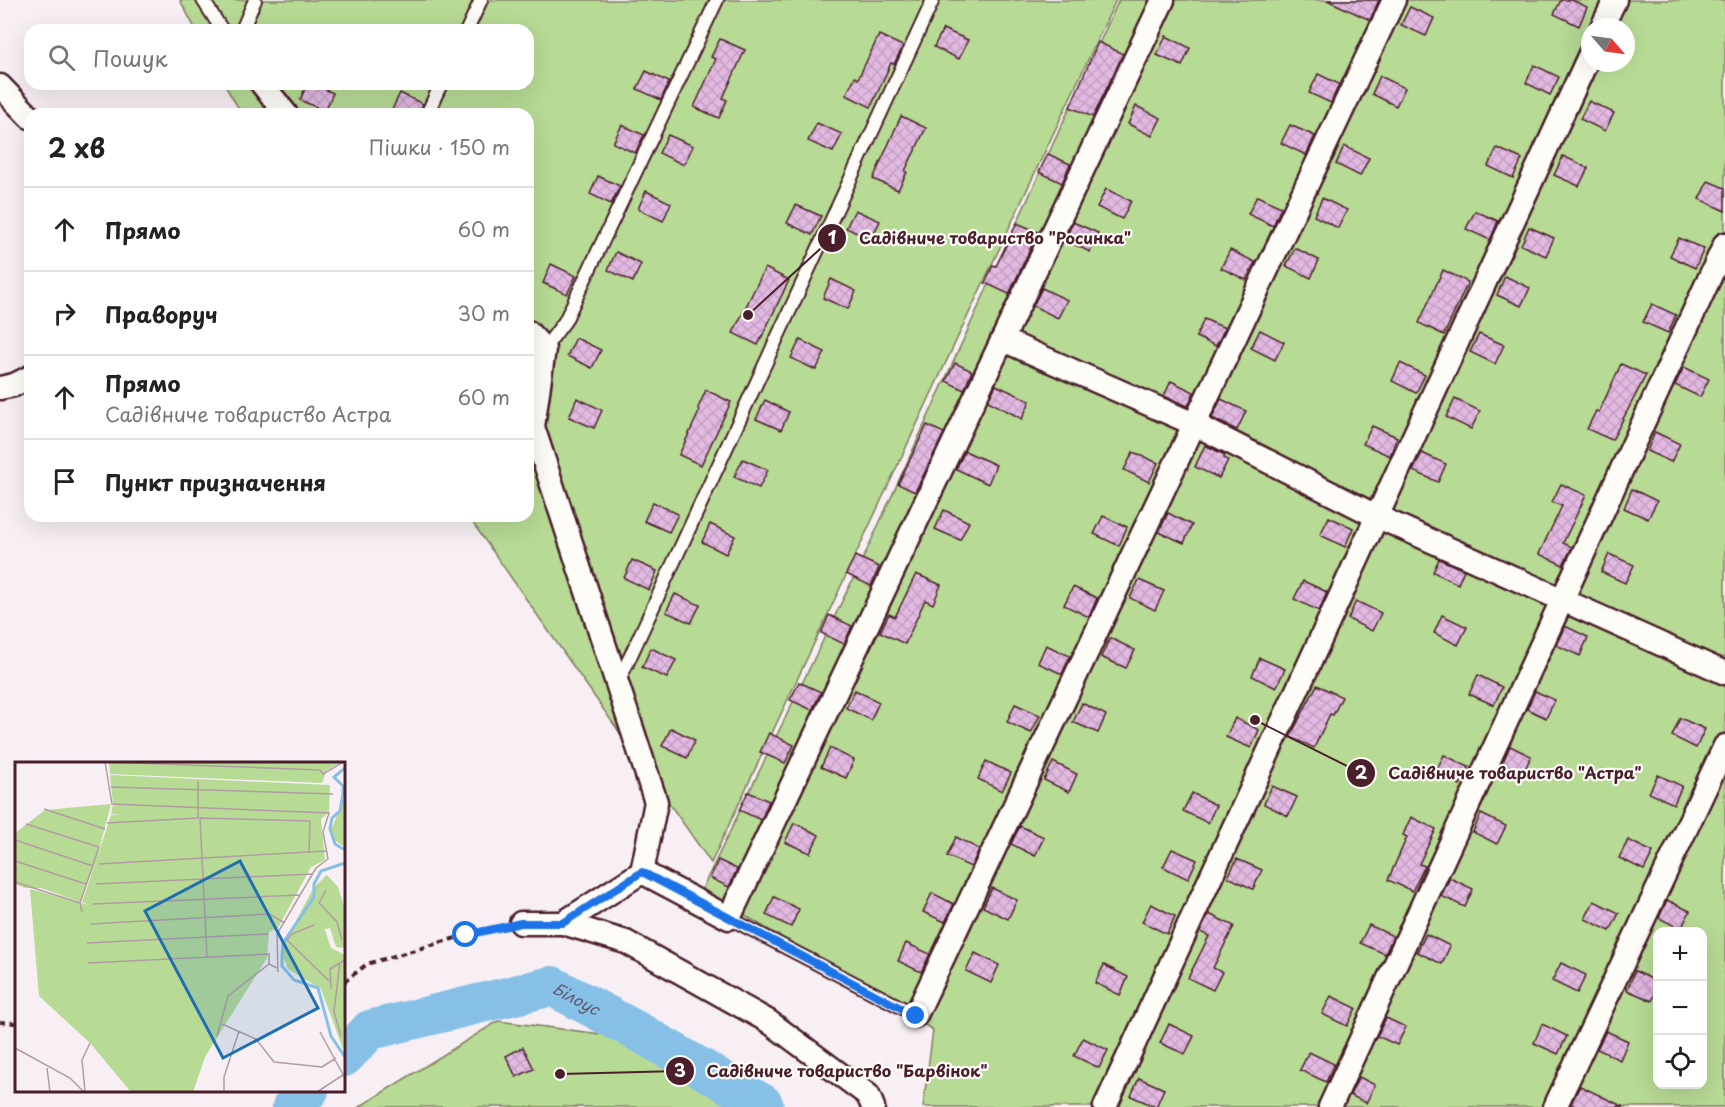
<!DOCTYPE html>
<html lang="uk">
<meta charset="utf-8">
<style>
body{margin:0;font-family:"Playpen Sans",sans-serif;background:#f2f2f2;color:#222}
.controls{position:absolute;right:18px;bottom:18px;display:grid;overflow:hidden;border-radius:12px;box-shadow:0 6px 24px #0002}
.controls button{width:54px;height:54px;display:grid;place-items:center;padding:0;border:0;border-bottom:2px solid #e0e0e0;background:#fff;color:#222;font:30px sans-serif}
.compass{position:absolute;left:1581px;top:18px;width:54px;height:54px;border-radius:50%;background:#fff;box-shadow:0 6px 24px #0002;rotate:118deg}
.stop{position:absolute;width:18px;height:18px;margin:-14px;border:4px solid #1a73e8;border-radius:50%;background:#fff}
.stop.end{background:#1a73e8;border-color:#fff;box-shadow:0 2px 6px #0008}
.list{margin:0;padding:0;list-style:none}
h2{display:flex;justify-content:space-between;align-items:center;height:78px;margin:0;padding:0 24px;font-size:26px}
h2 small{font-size:20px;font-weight:400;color:#767676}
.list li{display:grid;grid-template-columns:39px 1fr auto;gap:18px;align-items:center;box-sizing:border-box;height:84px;padding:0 24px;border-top:2px solid #e0e0e0}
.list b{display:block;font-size:22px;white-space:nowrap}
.list p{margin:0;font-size:20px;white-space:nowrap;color:#767676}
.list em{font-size:20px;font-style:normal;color:#767676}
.icon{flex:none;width:33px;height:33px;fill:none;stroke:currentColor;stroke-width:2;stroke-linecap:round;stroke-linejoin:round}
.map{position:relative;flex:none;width:1725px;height:1107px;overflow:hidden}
.search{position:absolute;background:#fff;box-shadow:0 6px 24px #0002;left:24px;top:24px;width:510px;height:66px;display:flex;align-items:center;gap:15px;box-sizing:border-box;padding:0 21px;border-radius:18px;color:#767676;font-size:22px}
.panel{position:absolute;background:#fff;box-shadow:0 6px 24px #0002;left:24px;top:108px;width:510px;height:414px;border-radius:18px}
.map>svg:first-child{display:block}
.garden{fill:#b7da94;stroke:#807c60;stroke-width:1.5;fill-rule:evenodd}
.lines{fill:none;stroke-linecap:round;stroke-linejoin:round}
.river{stroke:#87c0e6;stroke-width:40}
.building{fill:url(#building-cross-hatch);stroke:#4a1f2b;stroke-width:1.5}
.lane-casing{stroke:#4a1f2b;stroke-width:16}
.street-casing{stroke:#4a1f2b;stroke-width:27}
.path{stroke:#4a1f2b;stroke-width:4;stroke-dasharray:6 4.5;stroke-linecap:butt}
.lane{stroke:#fdfcf7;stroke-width:12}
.street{stroke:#fdfcf7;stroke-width:22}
.route{stroke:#1a73e8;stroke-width:8}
.labels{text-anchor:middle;stroke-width:4.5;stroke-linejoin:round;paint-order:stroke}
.water-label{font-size:16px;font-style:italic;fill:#5f576c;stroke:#fdfcf7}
.inset-river{fill:none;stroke:#87c0e6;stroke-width:3}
.inset-road{fill:none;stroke:#b29ca3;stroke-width:1.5}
.view{fill:#1f6fb2;fill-opacity:0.15;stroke:#1f6fb2;stroke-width:3}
.inset-edge{fill:none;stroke:#4a1f2b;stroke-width:3}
.leader{fill:none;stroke:#4a1f2b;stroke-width:2}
.callout-dot{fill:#4a1f2b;stroke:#fdfcf7;stroke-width:2}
.mark-label{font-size:18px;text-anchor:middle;font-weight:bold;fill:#fff}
.callout-label{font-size:16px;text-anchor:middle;font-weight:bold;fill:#4a1f2b;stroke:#fdfcf7;stroke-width:4.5;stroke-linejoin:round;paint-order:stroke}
</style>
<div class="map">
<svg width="1725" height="1107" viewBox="0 0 1725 1107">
<defs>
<pattern id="building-cross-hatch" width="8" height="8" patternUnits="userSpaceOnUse" patternTransform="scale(1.5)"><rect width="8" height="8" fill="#e1b9e1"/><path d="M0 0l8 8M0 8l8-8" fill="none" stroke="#c39fc1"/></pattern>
</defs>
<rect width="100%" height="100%" fill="#f7eff3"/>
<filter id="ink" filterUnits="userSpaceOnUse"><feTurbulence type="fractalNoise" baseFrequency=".0167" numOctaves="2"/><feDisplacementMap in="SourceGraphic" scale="12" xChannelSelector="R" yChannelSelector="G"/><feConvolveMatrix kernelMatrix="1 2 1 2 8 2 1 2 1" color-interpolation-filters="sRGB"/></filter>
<g filter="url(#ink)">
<g class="garden">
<path d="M180,0H1116L711,863L468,516H528V114H242L224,84H528V30H196Z"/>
<path d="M1119,0H1725V1107H923L933,1030L702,889L867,550ZM1590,27H1626V63H1590ZM1658,932H1702V1084H1658Z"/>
<path d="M498,1021L664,1042L753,1107H359Z"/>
</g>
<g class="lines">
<g class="river">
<path id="s1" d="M344,1057L370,1030L552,986L644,1035L763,1104L764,1107"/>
<path d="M292,1107L309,1090"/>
</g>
</g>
<g class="building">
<path d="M1327,0H1379L1370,20Z"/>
<path d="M1561,0H1572L1587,7L1579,26L1554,14Z"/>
<path d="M1410,7L1434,18L1426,36L1401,25Z"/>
<path d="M943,29L968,40L959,59L934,47Z"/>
<path d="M879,35L903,46L894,64L891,63L871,107L846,95L855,77L858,79Z"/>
<path d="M1166,36L1190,48L1182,66L1157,55Z"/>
<path d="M720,39L745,50L723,98L727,100L719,118L694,107L716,59L711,57Z"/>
<path d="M1098,42L1123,54L1093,117L1070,107Z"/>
<path d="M1534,65L1559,77L1550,95L1526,83Z"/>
<path d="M646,71L669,82L661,100L637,89Z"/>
<path d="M1318,74L1339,84L1331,103L1309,93Z"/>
<path d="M1380,76L1405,88L1396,106L1372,94Z"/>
<path d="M307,84H314L333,93L325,111L300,100Z"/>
<path d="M400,93L423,104L419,114H390Z"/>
<path d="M1589,101L1614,113L1605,131L1580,119Z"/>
<path d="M1136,106L1161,118L1152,136L1128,124Z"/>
<path d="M901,116L926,128L905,171L907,172L898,190L873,179Z"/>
<path d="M817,123L842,134L833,152L808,141Z"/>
<path d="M622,125L644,135L635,153L613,143Z"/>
<path d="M1290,125L1315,136L1306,155L1281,143Z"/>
<path d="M668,135L693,146L684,165L659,153Z"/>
<path d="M1344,146L1369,158L1360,176L1336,164Z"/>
<path d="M1497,148L1522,159L1513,178L1488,166Z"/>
<path d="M1048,154L1070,164L1062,183L1039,172Z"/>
<path d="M1563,156L1588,168L1579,186L1554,175Z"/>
<path d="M598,176L620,186L611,204L590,194Z"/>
<path d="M1708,181L1725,188V211L1699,199Z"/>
<path d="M1106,189L1131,201L1122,219L1097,207Z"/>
<path d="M646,191L671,203L663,221L638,209Z"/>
<path d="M1257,196L1281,207L1273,226L1248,214Z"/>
<path d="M1322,198L1347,210L1338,228L1314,216Z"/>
<path d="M796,205L821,216L812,235L787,223Z"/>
<path d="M855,210L880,221L871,239L846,228Z"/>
<path d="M1475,211L1498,221L1490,240L1466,229Z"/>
<path d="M1073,222L1098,233L1090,252L1065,240Z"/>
<path d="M1017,223L1038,232L1009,294L985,283L993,265L996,266Z"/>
<path d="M1529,227L1554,238L1546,256L1521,245Z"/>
<path d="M1679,238L1704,249L1695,268L1670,256Z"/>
<path d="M1295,248L1319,260L1311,278L1286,266Z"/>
<path d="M1230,250L1255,262L1246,280L1221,268Z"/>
<path d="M616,252L641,264L633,282L608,270Z"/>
<path d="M551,264L576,276L567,294L543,283Z"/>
<path d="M765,268L789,280L758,345L733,333Z"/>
<path d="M1443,270L1468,282L1444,335L1419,323Z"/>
<path d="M1505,276L1530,288L1521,306L1497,295Z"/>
<path d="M831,279L856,291L848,309L823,298Z"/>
<path d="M1042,288L1067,300L1058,318L1033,306Z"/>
<path d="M1652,304L1676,315L1668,333L1643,322Z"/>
<path d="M1204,319L1225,328L1216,346L1196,337Z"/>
<path d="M1260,330L1284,342L1275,360L1251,348Z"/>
<path d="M1479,334L1504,345L1495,364L1470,352Z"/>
<path d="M576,338L601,350L592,368L567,356Z"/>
<path d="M800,340L825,352L816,370L791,358Z"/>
<path d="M955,363L972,371L964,390L946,381Z"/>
<path d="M1400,363L1425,375L1416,393L1392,381Z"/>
<path d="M1621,364L1646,375L1612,440L1587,429L1596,411L1599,412Z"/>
<path d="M1684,367L1709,379L1700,397L1675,385Z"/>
<path d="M1171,381L1194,392L1188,406L1164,396Z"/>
<path d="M996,385L1030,401L1022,419L988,401Z"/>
<path d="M706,390L731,402L701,465L679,455L700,410L698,408Z"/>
<path d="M577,398L602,410L594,428L569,417Z"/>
<path d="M1221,399L1246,411L1237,430L1212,418Z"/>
<path d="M1455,399L1480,411L1471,429L1446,417Z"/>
<path d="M765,400L789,412L781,430L756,419Z"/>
<path d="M927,425L944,433L915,492L898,484Z"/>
<path d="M1372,426L1397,437L1390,456L1363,444Z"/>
<path d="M1655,432L1680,444L1671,462L1647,451Z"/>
<path d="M1205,445L1225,455L1224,458L1228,460L1219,478L1195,467Z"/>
<path d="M965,451L996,465L988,484L956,469Z"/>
<path d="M1133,452L1158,463L1149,482L1124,470Z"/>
<path d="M1422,453L1446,464L1438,482L1413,471Z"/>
<path d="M743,459L768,470L759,488L734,477Z"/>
<path d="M1561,484L1586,495L1563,543L1572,547L1563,565L1539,554L1562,506L1552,502Z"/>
<path d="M1632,489L1657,501L1648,519L1624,508Z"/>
<path d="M653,502L678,514L669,532L644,521Z"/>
<path d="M944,510L969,522L960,540L935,529Z"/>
<path d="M1168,513L1192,525L1184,543L1159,532Z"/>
<path d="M1103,516L1127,527L1119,546L1094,534Z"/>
<path d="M1329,517L1353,528L1345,547L1320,535Z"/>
<path d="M710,524L735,536L726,554L702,542Z"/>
<path d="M1609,554L1634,565L1625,583L1601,572Z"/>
<path d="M855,556L879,567L871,586L846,574Z"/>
<path d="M1439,559L1464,570L1458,584L1433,572Z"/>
<path d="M632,560L657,571L649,590L624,578Z"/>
<path d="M916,574L941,585L933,604L925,600L905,644L880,632L889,614L895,617Z"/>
<path d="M1139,580L1164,591L1155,610L1130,598Z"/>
<path d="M1303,581L1327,592L1319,611L1294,599Z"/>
<path d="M1073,587L1097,598L1089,617L1064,605Z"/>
<path d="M675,594L700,605L691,623L666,612Z"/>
<path d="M1356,601L1381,613L1372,631L1348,619Z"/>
<path d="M829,615L852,626L844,644L821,633Z"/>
<path d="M1442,615L1467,627L1458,645L1434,633Z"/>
<path d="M1565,626L1588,637L1580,656L1556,645Z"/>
<path d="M1110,638L1135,650L1126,668L1101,657Z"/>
<path d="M1046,645L1070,656L1062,674L1038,663Z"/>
<path d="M651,648L676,660L667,678L642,667Z"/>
<path d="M1260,658L1285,669L1276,688L1252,676Z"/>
<path d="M1478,675L1502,687L1494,705L1469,694Z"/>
<path d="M799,682L821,692L812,710L790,700Z"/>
<path d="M1317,685L1342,697L1333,715L1330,714L1314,748L1290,737Z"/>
<path d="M855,690L879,702L871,720L846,708Z"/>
<path d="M1535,691L1555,700L1546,718L1527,709Z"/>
<path d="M1082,703L1106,715L1098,733L1073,722Z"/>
<path d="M1015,704L1040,715L1031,733L1007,722Z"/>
<path d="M1235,718L1259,730L1251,748L1226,737Z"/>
<path d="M1680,718L1705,729L1696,748L1672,736Z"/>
<path d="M671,728L695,740L687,758L662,746Z"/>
<path d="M769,733L794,745L785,763L760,752Z"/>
<path d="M1510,746L1531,756L1523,774L1502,764Z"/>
<path d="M830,748L854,760L846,778L821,767Z"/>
<path d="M1444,755L1469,767L1460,785L1435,773Z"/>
<path d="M986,761L1011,773L1002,791L978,779Z"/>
<path d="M1053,762L1077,774L1069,792L1044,780Z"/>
<path d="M1658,775L1682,786L1674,804L1649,793Z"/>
<path d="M1272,786L1297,797L1288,816L1264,804Z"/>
<path d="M748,792L769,801L761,820L739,810Z"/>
<path d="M1192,793L1216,805L1208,823L1183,811Z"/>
<path d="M1481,814L1506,826L1497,844L1473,832Z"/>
<path d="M1411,817L1436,829L1419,864L1425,866L1412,891L1388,880L1407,837L1403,835Z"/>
<path d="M794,823L819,835L810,853L785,842Z"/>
<path d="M1020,826L1044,837L1035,856L1011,844Z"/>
<path d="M956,837L979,849L971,867L947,856Z"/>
<path d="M1628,840L1653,852L1644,870L1619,858Z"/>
<path d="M1172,849L1197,860L1188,879L1163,867Z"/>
<path d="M1237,859L1262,870L1253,889L1228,877Z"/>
<path d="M718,860L737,869L729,887L710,878Z"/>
<path d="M1450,878L1473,889L1465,907L1441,896Z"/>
<path d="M992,888L1017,900L1008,919L983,907Z"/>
<path d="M932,893L954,904L945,922L923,912Z"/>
<path d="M774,897L799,909L791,927L766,915Z"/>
<path d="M1667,900L1690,911L1681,929L1659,918Z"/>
<path d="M1594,901L1619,913L1610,931L1585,919Z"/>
<path d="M1151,904L1175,916L1167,934L1142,922Z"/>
<path d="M1209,914L1234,926L1213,968L1222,972L1213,990L1188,978L1209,936L1200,932Z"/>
<path d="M1369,925L1393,936L1385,954L1360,943Z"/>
<path d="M1426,934L1450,946L1442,964L1417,952Z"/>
<path d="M906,943L930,954L921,972L898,961Z"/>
<path d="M975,953L999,965L991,983L966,971Z"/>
<path d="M1561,963L1586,975L1577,993L1552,981Z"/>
<path d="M1104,965L1128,977L1120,995L1095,983Z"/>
<path d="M1635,971L1658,982V988L1652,1001L1627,990Z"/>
<path d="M1331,996L1356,1008L1347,1026L1322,1014Z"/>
<path d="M1386,1018L1406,1027L1397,1045L1377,1036Z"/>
<path d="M1169,1024L1194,1036L1185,1054L1160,1043Z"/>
<path d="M1542,1024L1567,1036L1558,1054L1534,1043Z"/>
<path d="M1606,1031L1628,1041L1620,1060L1597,1049Z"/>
<path d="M1083,1038L1108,1050L1099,1068L1074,1056Z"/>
<path d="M523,1047L534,1069L516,1077L506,1056Z"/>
<path d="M1309,1052L1334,1064L1326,1082L1300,1070Z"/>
<path d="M1359,1077L1375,1085L1366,1103L1350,1095Z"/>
<path d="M1139,1078L1164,1089L1156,1107L1131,1096Z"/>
<path d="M1580,1086L1624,1107H1577L1571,1104Z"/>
</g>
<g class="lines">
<defs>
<g id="lane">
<path d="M203,0L222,30"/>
<path d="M242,30L255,0"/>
<path d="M467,30L481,0"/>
<path d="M427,114L441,84"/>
<path d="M544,349L565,321L717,0"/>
<path d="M618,683L933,0"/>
<path d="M729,918L916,1015"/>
</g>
<g id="street">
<path d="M1602,27L1615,0"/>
<path d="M262,84L286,114"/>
<path d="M0,86L30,117"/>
<path d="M528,332L544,349L533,427L656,802L642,872"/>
<path d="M1003,340L1194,424L1376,516L1725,673"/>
<path d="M0,388L14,385L30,377"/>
<path d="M521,923H563L626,942L768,1021L868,1095L873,1107"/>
<path d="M563,923L642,872L729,918L1163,0"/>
<path d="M916,1015L1394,0"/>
<path d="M1105,1107L1590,54"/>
<path d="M1330,1107L1725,244"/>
<path d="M1555,1107L1725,746"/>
</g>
</defs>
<use href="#lane" class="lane-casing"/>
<use href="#street" class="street-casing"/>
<g class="path">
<path d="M344,982L367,964L466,935L499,928"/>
<path d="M0,1022L16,1023"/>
</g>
<use href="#lane" class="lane"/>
<use href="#street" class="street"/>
</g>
</g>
<g class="lines" filter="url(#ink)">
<path class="route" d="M466,935L521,923H563L642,872L916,1016"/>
</g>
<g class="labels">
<g class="water-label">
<text dy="6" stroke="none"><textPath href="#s1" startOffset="252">Білоус</textPath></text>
</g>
</g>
<g transform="translate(15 762)">
<rect width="330" height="330" fill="#f7eff3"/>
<path d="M330,35V85L319,78L316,68ZM309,165L316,186L330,193V202L298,189L288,179L295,169Z" fill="#b7da94"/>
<path d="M94,0H326L312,8L307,21L95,12ZM95,13L315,23L314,50L306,57L310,98L296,105L263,166L254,170L252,196L190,295L178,330H116L75,281L24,234L15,127L74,143L67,140L80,102L65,140L26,126H10L0,122V71L30,48L96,42L82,96L96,53L105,52H96L98,42ZM312,113L323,125L330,146V186L321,185L315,166L296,170L288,179L298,189L325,194L330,200L328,287L306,227L273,207L267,192L269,181L299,125Z" fill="#b7da94"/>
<path class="inset-river" d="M330,6L319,15L328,24V31L325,49L317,56L315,67L320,82L330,88M330,101L306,109L299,122V135L268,181L267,194V204L279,218L303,226L316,274L330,295"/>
<path class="inset-road" d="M90,0L97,42L314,51L308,70L313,97L301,106L262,172L263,210M93,0L305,8L308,12L328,0M96,25L318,32M29,47L90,67M92,61L183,56V19M11,62L84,85M0,78L78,104M0,99L71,122M84,102L311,89M0,120L65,141M81,122L297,112M311,128L304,141L322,160L327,178M78,142L284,133M67,150L65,141L84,85M75,162L254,152L270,161M299,163L277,172L272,178L314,219M72,181L253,172M192,195L185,56L295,59L294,91M325,200L319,250L326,274M73,201L254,192V202L262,206M316,227L315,207L330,198M207,262L241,277L259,300L307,305L321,296M305,270L330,316M202,274L213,234L254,202M0,286L55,316L69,330M32,306L35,330M70,329L67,298L75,281M209,330V315L224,269M302,330L328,313"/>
<path class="view" d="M225,99L303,246L208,296L130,149Z"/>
<rect width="330" height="330" class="inset-edge"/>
</g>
<path class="leader" d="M748 315L832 238M1255 720L1361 773M560 1074L680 1071"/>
<g class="callout-dot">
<circle cx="748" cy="315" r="6"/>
<circle cx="1255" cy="720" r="6"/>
<circle cx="560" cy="1074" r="6"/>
<circle cx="832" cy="238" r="15"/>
<circle cx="1361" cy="773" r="15"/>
<circle cx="680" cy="1071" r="15"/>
</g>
<g class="mark-label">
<text x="832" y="244">1</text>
<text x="1361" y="779">2</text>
<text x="680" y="1077">3</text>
</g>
<g class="callout-label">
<text x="995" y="244">Садівниче товариство "Росинка"</text>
<text x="1515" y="779">Садівниче товариство "Астра"</text>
<text x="847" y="1077">Садівниче товариство "Барвінок"</text>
</g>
</svg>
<div class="controls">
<button>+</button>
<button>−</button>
<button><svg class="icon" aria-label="locate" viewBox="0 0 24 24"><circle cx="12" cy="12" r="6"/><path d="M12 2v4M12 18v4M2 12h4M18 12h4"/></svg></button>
</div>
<svg class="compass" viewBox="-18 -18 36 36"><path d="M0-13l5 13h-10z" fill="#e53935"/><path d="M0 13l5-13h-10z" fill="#767676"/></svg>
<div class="stop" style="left:466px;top:935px"></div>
<div class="stop end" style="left:916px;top:1016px"></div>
<div class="search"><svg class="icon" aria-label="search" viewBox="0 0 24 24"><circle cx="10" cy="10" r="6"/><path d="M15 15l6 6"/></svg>Пошук</div>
<section class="panel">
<h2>2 хв<small>Пішки · 150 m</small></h2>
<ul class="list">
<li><svg class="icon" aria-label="ahead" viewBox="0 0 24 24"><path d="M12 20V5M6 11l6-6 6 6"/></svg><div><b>Прямо</b></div><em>60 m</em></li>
<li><svg class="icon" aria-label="right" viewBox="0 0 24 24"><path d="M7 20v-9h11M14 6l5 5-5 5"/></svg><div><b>Праворуч</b></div><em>30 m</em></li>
<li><svg class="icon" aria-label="ahead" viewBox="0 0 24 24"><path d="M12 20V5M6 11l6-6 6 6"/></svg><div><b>Прямо</b><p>Садівниче товариство Астра</p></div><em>60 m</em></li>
<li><svg class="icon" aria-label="arrive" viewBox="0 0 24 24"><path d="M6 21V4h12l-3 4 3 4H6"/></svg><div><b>Пункт призначення</b></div></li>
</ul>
</section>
</div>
